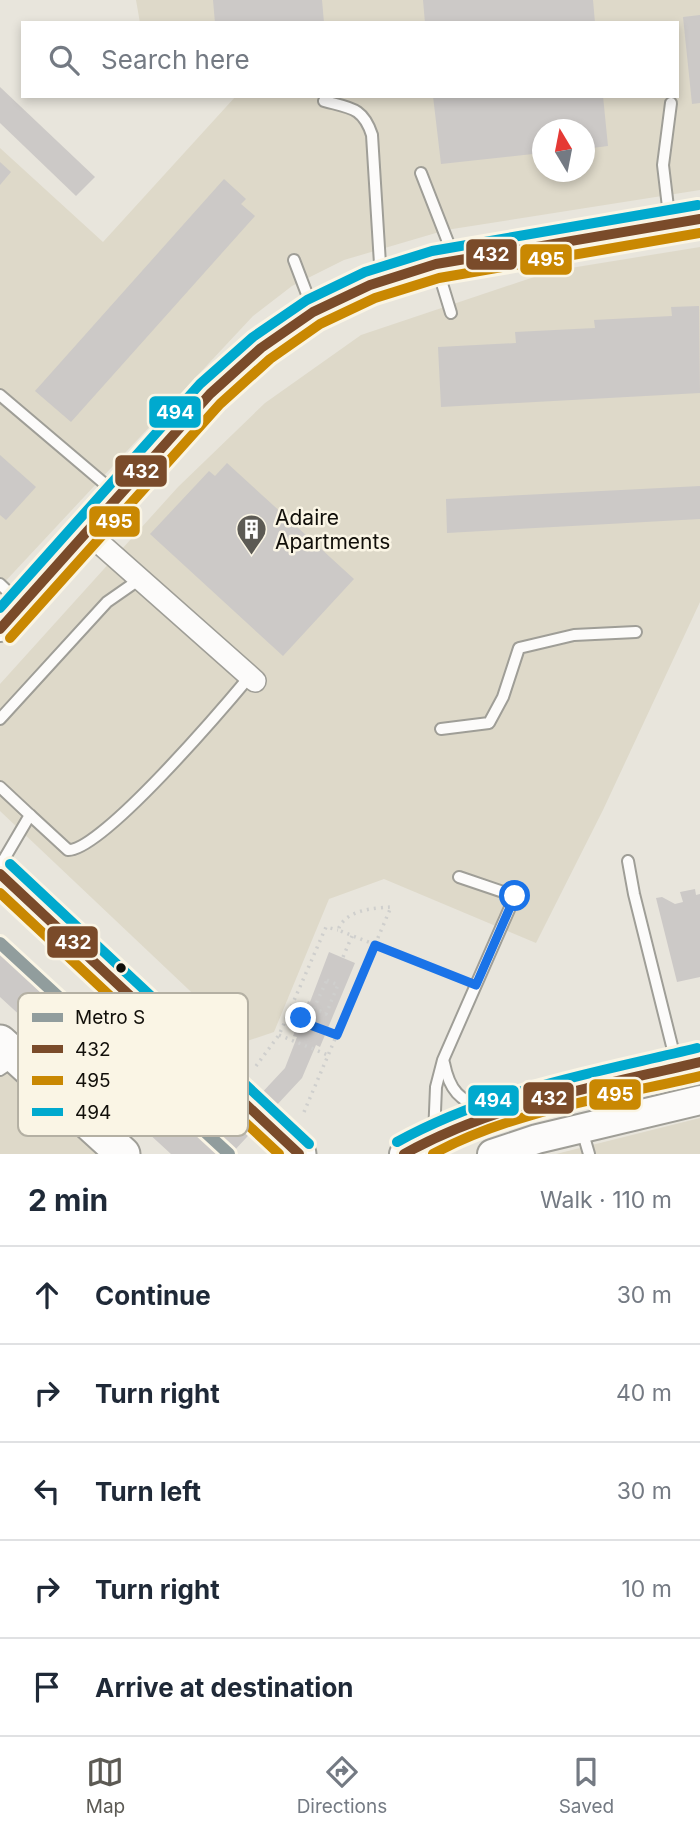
<!DOCTYPE html>
<meta charset="utf-8">
<style>
body{margin:0;font-family:Inter,sans-serif;background:#f2f2f3;color:#1f2937}
.compass{position:absolute;left:532px;top:119px;width:63px;height:63px;border-radius:50%;background:#fff;box-shadow:0 4px 10px #0003;rotate:350deg}
.stop{position:absolute;width:21px;height:21px;margin:-16px;border:5px solid #1a73e8;border-radius:50%;background:#fff}
.stop.end{background:#1a73e8;border-color:#fff;box-shadow:0 2px 7px #0008}
.list{margin:0;padding:0;list-style:none}
h2{display:flex;justify-content:space-between;align-items:center;height:91px;margin:0;padding:0 28px;font-size:30px}
h2 small{font-size:23px;font-weight:400;color:#747a83}
.list li{display:grid;grid-template-columns:46px 1fr auto;gap:21px;align-items:center;box-sizing:border-box;height:98px;padding:0 28px;border-top:2px solid #e0e1e3}
.list b{display:block;font-size:26px;white-space:nowrap}
.list em{font-size:23px;font-style:normal;color:#747a83}
.icon{flex:none;width:38px;height:38px;fill:none;stroke:currentColor;stroke-width:2;stroke-linecap:round;stroke-linejoin:round}
.map{position:relative;flex:none;width:700px;height:1154px;overflow:hidden}
.search{position:absolute;background:#fff;box-shadow:0 4px 10px #0003;left:21px;right:21px;top:21px;height:77px;display:flex;align-items:center;gap:18px;box-sizing:border-box;padding:0 24px;border-radius:0px;color:#747a83;font-size:26px}
.sheet{height:581px;background:#fff}
nav{display:flex;justify-content:space-around;align-items:center;box-sizing:border-box;height:98px;border-top:2px solid #e0e1e3;background:#fff;font-size:19px;color:#747a83}
nav a{display:grid;justify-items:center;gap:4px}
nav .on{color:#5c5a54}
.map>svg:first-child{display:block}
.built{fill:#ded9c9;fill-rule:evenodd}
.building{fill:#ccc9c7}
.lines{fill:none;stroke-linecap:round;stroke-linejoin:round}
.service-casing{stroke:#9f9e97;stroke-width:14}
.minor-casing{stroke:#9f9e97;stroke-width:24}
.tertiary-casing{stroke:#9f9e97;stroke-width:28}
.secondary-casing{stroke:#9f9e97;stroke-width:32}
.trunk-casing{stroke:#9f9e97;stroke-width:37}
.path{stroke:#cfcfcd;stroke-width:3.5;stroke-dasharray:2 5;stroke-linecap:butt}
.service{stroke:#fcfbfa;stroke-width:10}
.minor{stroke:#fcfbfa;stroke-width:21}
.tertiary{stroke:#fcfbfa;stroke-width:24}
.secondary{stroke:#fcfbfa;stroke-width:28}
.trunk{stroke:#fcfbfa;stroke-width:33}
.bus-1-casing{stroke:#faf5e5;stroke-width:16}
.bus-2-casing{stroke:#faf5e5;stroke-width:16}
.bus-3-casing{stroke:#faf5e5;stroke-width:16}
.bus-1{stroke:#7a4b2a;stroke-width:10}
.bus-2{stroke:#c98802;stroke-width:10}
.bus-3{stroke:#00a9ce;stroke-width:10}
.metro-1-casing{stroke:#faf5e5;stroke-width:18}
.metro-1{stroke:#919d9d;stroke-width:12}
.route{stroke:#1a73e8;stroke-width:9}
.bus-dot{fill:#110f0a;stroke:#faf5e5;stroke-width:2.5}
.labels{text-anchor:middle;stroke-width:5;stroke-linejoin:round;paint-order:stroke}
.poi-label{font-size:21px;fill:#110f0a;stroke:#faf5e5;text-anchor:start}
.key{fill:#faf5e5;stroke:#b4b0a3;stroke-width:2}
.key-label{font-size:19px;fill:#110f0a}
.line-badge{stroke:#faf5e5;stroke-width:2.5}
.badge-label{font-size:19px;text-anchor:middle;font-weight:bold;fill:#fff}
</style>
<div class="map">
<svg width="700" height="1154" viewBox="0 0 700 1154">
<rect width="100%" height="100%" fill="#e8e5dc"/>
<g class="built">
<path d="M136,0H700V190L446,230L344,260L292,286L253,316L0,587V148L103,242L236,96H677V23H140ZM542,130H584V172H542Z"/>
<path d="M700,247V602L603,810L536,943L384,879L329,899L274,1032L244,1042L0,811V684L178,487L265,403L361,335L552,271Z"/>
<path d="M0,1059L104,1154H0Z"/>
<path d="M700,1118V1154H556Z"/>
</g>
<g class="building">
<path d="M213,0H322L324,23H215Z"/>
<path d="M423,0H593L595,23H425Z"/>
<path d="M700,15V103L692,104L683,17Z"/>
<path d="M0,87L95,177L76,196L0,123Z"/>
<path d="M433,96H603L608,146L584,149V130H542V153L441,164Z"/>
<path d="M0,162L11,172L0,185Z"/>
<path d="M224,179L246,199L241,204L255,216L71,422L35,391Z"/>
<path d="M699,306L700,393L441,407L438,347L516,343L515,332L595,328L594,320L672,316L671,307Z"/>
<path d="M0,455L36,487L6,520L0,515Z"/>
<path d="M227,463L354,579L283,656L150,534L209,471L215,476Z"/>
<path d="M700,486V519L447,533L446,499Z"/>
<path d="M695,889L696,895L700,894V977L677,982L656,898L662,897L675,904L683,902L680,892Z"/>
<path d="M0,936L219,1139L285,1068L297,1037L293,1036L308,1001L310,1002L329,952L355,963L320,1047L316,1045L302,1078L233,1152L235,1154H171L0,997Z"/>
</g>
<g class="lines">
<defs>
<g id="service">
<path d="M324,101C350,108 363,107 372,135L381,280"/>
<path d="M421,173L455,260"/>
<path d="M670,224L663,165L671,103"/>
<path d="M294,260L313,310"/>
<path d="M436,264L451,313"/>
<path d="M0,395L119,496"/>
<path d="M0,584L22,605"/>
<path d="M0,719L107,602L140,579"/>
<path d="M441,729L489,723L503,697L519,648L574,635L636,632"/>
<path d="M0,787L30,815L0,866"/>
<path d="M30,815L68,850C101,852 225,706 250,676"/>
<path d="M628,861L634,894L677,1066"/>
<path d="M444,1063C450,1093 460,1098 485,1112"/>
<path d="M0,1070L15,1060"/>
<path d="M582,1130L589,1154"/>
<path d="M434,1136L436,1087L443,1060L515,896L459,877"/>
</g>
<path id="minor" d="M87,532L255,681"/>
<path id="tertiary" d="M0,629L210,394C280,325 340,288 436,264L700,219"/>
<g id="secondary">
<path d="M404,1154C487,1102 605,1086 700,1062"/>
<path d="M492,1154L537,1139L700,1100"/>
</g>
<g id="trunk">
<path d="M0,874L249,1107"/>
<path d="M0,1042L123,1154"/>
<path d="M263,1120L299,1154"/>
</g>
</defs>
<use href="#service" class="service-casing"/>
<use href="#minor" class="minor-casing"/>
<use href="#tertiary" class="tertiary-casing"/>
<use href="#secondary" class="secondary-casing"/>
<use href="#trunk" class="trunk-casing"/>
<g class="path">
<path d="M343,957L352,936"/>
<path d="M327,980L338,985L326,1014L314,1008Z"/>
<path d="M301,1018L302,1022L337,1035"/>
<path d="M301,1018L315,1024"/>
<path d="M299,1023L312,1029"/>
<path d="M279,1035L328,1055"/>
<path d="M256,1066L279,1035L326,927L338,930"/>
<path d="M304,1112L391,907C373,908 345,910 338,930L464,980"/>
</g>
<use href="#service" class="service"/>
<use href="#minor" class="minor"/>
<use href="#tertiary" class="tertiary"/>
<use href="#secondary" class="secondary"/>
<use href="#trunk" class="trunk"/>
<defs>
<g id="bus-1">
<path d="M0,629L210,394L261,348L313,312L370,285L436,264L700,219"/>
<path d="M0,874L299,1154"/>
<path d="M404,1154C496,1103 599,1086 700,1062"/>
</g>
<g id="bus-2">
<path d="M10,638L220,404L270,359L320,324L375,298L439,278L700,233"/>
<path d="M0,893L279,1154"/>
<path d="M433,1154C514,1110 611,1097 700,1076"/>
</g>
<g id="bus-3">
<path d="M0,608L200,384L253,337L307,300L365,272L432,251L698,205"/>
<path d="M10,864L309,1144"/>
<path d="M397,1142C491,1090 594,1073 697,1048"/>
</g>
</defs>
<use href="#bus-1" class="bus-1-casing"/>
<use href="#bus-2" class="bus-2-casing"/>
<use href="#bus-3" class="bus-3-casing"/>
<use href="#bus-1" class="bus-1"/>
<use href="#bus-2" class="bus-2"/>
<use href="#bus-3" class="bus-3"/>
<defs>
<path id="metro-1" d="M0,943L229,1154"/>
</defs>
<use href="#metro-1" class="metro-1-casing"/>
<use href="#metro-1" class="metro-1"/>
</g>
<g class="lines">
<path class="route" d="M301,1018L302,1022L337,1035L375,945L476,985L515,896"/>
</g>
<defs>
<symbol id="building-pin" viewBox="-11 -11 22 30"><path d="M0 17L-7.5 6A9.5 9.5 0 1 1 7.5 6Z" fill="#5c5a54" stroke="#faf5e5"/><path d="M-4-6H4V6H1V3H-1V6H-4ZM-2.5-4.3h1.7v1.8h-1.7ZM.8-4.3h1.7v1.8H.8ZM-2.5-1h1.7V.8h-1.7ZM.8-1h1.7V.8H.8Z" fill="#fff"/></symbol>
</defs>
<g fill-rule="evenodd">
<use href="#building-pin" x="234" y="512" width="35" height="47"/>
</g>
<circle class="bus-dot" cx="121" cy="968" r="6"/>
<g class="labels">
<g class="poi-label">
<text x="275" y="525">Adaire<tspan x="275" dy="24">Apartments</tspan></text>
</g>
</g>
<rect x="18" y="993" width="230" height="143" rx="10" class="key"/>
<rect x="32" y="1013" width="31" height="9" fill="#919d9d"/>
<rect x="32" y="1045" width="31" height="8" fill="#7a4b2a"/>
<rect x="32" y="1076" width="31" height="9" fill="#c98802"/>
<rect x="32" y="1108" width="31" height="8" fill="#00a9ce"/>
<g class="key-label">
<text x="75" y="1024">Metro S</text>
<text x="75" y="1056">432</text>
<text x="75" y="1087">495</text>
<text x="75" y="1119">494</text>
</g>
<g class="line-badge">
<rect x="465" y="238" width="53" height="33" rx="7" fill="#7a4b2a"/>
<rect x="519" y="243" width="54" height="33" rx="7" fill="#c98802"/>
<rect x="148" y="395" width="54" height="34" rx="7" fill="#00a9ce"/>
<rect x="114" y="454" width="54" height="34" rx="7" fill="#7a4b2a"/>
<rect x="88" y="505" width="53" height="33" rx="7" fill="#c98802"/>
<rect x="46" y="925" width="53" height="34" rx="7" fill="#7a4b2a"/>
<rect x="588" y="1078" width="54" height="33" rx="7" fill="#c98802"/>
<rect x="522" y="1081" width="53" height="34" rx="7" fill="#7a4b2a"/>
<rect x="467" y="1084" width="53" height="33" rx="7" fill="#00a9ce"/>
</g>
<g class="badge-label">
<text x="491" y="261">432</text>
<text x="546" y="266">495</text>
<text x="175" y="419">494</text>
<text x="141" y="478">432</text>
<text x="114" y="528">495</text>
<text x="73" y="949">432</text>
<text x="615" y="1101">495</text>
<text x="549" y="1105">432</text>
<text x="493" y="1107">494</text>
</g>
</svg>
<svg class="compass" viewBox="-18 -18 36 36"><path d="M0-13l5 13h-10z" fill="#e53935"/><path d="M0 13l5-13h-10z" fill="#747a83"/></svg>
<div class="stop" style="left:515px;top:896px"></div>
<div class="stop end" style="left:301px;top:1018px"></div>
<div class="search"><svg class="icon" aria-label="search" viewBox="0 0 24 24"><circle cx="10" cy="10" r="6"/><path d="M15 15l6 6"/></svg>Search here</div>
</div>
<section class="sheet">
<h2>2 min<small>Walk · 110 m</small></h2>
<ul class="list">
<li><svg class="icon" aria-label="ahead" viewBox="0 0 24 24"><path d="M12 20V5M6 11l6-6 6 6"/></svg><div><b>Continue</b></div><em>30 m</em></li>
<li><svg class="icon" aria-label="right" viewBox="0 0 24 24"><path d="M7 20v-9h11M14 6l5 5-5 5"/></svg><div><b>Turn right</b></div><em>40 m</em></li>
<li><svg class="icon" aria-label="left" viewBox="0 0 24 24"><path d="M17 20v-9H6M10 6l-5 5 5 5"/></svg><div><b>Turn left</b></div><em>30 m</em></li>
<li><svg class="icon" aria-label="right" viewBox="0 0 24 24"><path d="M7 20v-9h11M14 6l5 5-5 5"/></svg><div><b>Turn right</b></div><em>10 m</em></li>
<li><svg class="icon" aria-label="arrive" viewBox="0 0 24 24"><path d="M6 21V4h12l-3 4 3 4H6"/></svg><div><b>Arrive at destination</b></div></li>
</ul>
</section>
<nav>
<a class="on"><svg class="icon" aria-label="map" viewBox="0 0 24 24"><path d="M3 6l6-2 6 2 6-2v14l-6 2-6-2-6 2zM9 4v14M15 6v14"/></svg>Map</a>
<a><svg class="icon" aria-label="directions" viewBox="0 0 24 24"><path d="M12 3l9 9-9 9-9-9zM9 14v-3h6M13 9l2 2-2 2"/></svg>Directions</a>
<a><svg class="icon" aria-label="saved" viewBox="0 0 24 24"><path d="M7 4h10v16l-5-4-5 4z"/></svg>Saved</a>
</nav>
